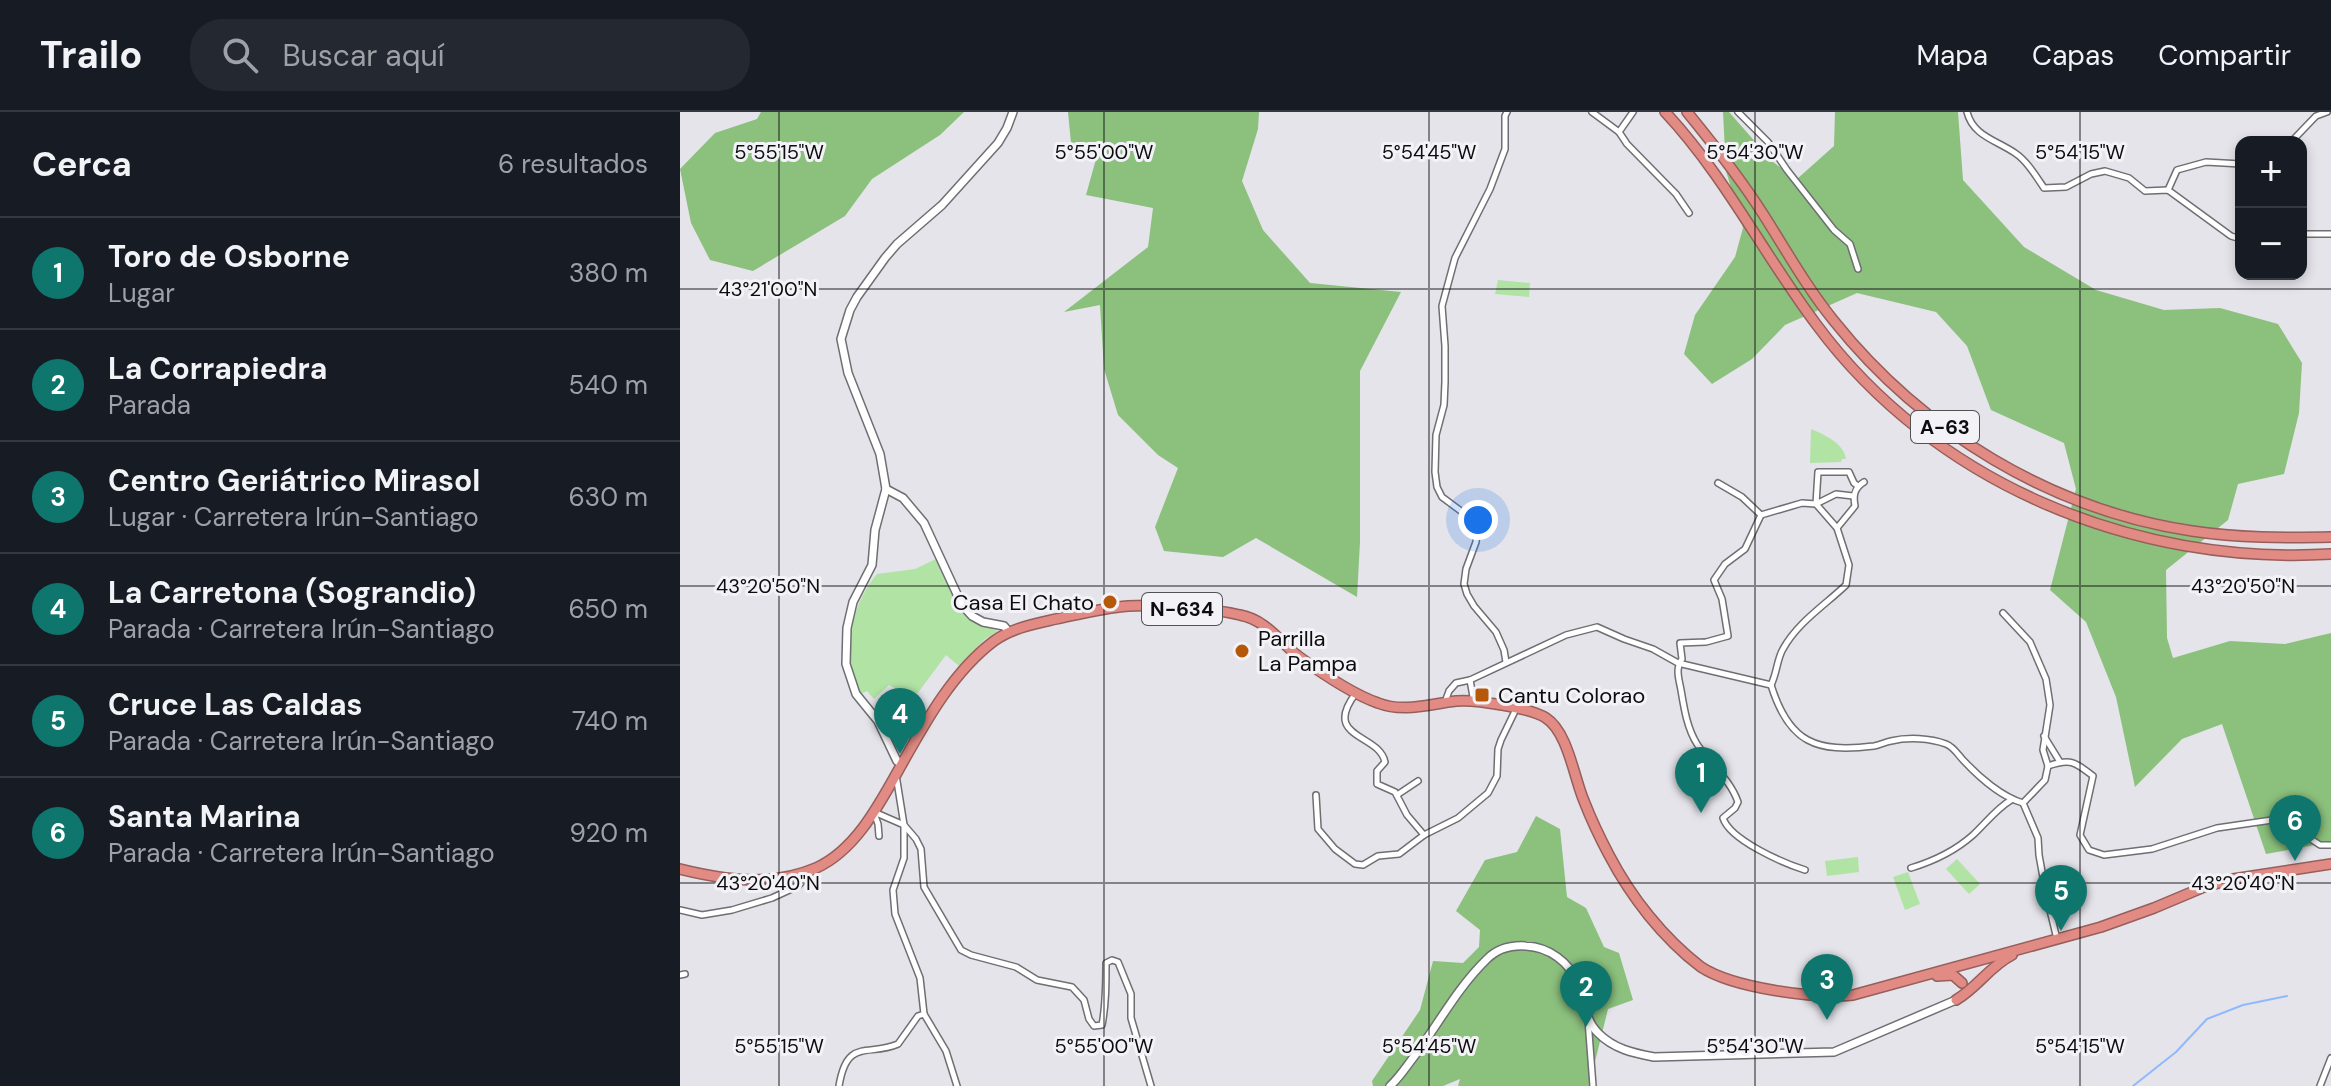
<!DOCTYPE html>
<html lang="es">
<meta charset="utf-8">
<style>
body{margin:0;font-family:"DM Sans",sans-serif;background:#242831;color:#f1f3f6}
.controls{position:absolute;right:24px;top:24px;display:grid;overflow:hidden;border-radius:16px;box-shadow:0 4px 12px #0003}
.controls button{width:72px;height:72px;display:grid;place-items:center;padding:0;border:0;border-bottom:2px solid #363941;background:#171b24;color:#f1f3f6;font:40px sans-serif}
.you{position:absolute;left:798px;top:408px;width:28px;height:28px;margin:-20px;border:6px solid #fff;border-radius:50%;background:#1a73e8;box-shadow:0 0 0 12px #1a73e833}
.badge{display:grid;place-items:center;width:52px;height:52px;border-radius:50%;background:#0f766e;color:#fff;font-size:26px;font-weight:700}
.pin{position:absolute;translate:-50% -66px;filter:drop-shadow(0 2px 4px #0008)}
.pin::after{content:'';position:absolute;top:42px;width:28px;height:24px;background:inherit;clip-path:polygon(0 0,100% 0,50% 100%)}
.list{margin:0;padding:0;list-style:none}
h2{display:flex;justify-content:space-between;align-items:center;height:104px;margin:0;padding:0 32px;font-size:34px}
h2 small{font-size:26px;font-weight:400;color:#9ea1a6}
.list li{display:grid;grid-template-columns:52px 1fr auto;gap:24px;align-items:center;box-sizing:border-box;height:112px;padding:0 32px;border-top:2px solid #363941}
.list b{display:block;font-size:30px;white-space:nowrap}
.list p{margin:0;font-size:26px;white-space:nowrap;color:#9ea1a6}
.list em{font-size:26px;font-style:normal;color:#9ea1a6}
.icon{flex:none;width:44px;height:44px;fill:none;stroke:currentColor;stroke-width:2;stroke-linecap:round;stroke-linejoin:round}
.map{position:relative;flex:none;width:1651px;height:974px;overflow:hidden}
header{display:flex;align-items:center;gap:48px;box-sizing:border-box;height:112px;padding:0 40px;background:#171b24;border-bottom:2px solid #363941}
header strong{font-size:38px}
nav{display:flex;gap:44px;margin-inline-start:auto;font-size:28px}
.search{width:560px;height:72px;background:#242831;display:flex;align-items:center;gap:20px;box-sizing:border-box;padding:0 28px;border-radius:32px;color:#9ea1a6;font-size:30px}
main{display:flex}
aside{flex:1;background:#171b24}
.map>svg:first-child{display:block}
.green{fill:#b1e3a5}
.forest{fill:#8bc07d}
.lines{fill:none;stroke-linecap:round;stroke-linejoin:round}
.stream{stroke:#90b9fd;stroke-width:2}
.street-casing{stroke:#6e6e73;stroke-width:8}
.secondary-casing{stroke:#6e6e73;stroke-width:10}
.highway-casing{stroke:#975f5b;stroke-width:12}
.street{stroke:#fff;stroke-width:5}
.secondary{stroke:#fff;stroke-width:7}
.highway{stroke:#e18b84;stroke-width:9}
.ticks{fill:none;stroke:#0d0c0e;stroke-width:2;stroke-opacity:0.45}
.poi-dot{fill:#b65809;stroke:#f2f2f7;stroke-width:3}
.labels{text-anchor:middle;stroke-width:6;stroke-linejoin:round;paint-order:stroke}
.shield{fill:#f2f2f7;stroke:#525154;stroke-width:2}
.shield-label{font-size:20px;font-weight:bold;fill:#0d0c0e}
.poi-label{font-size:22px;fill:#0d0c0e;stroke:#f2f2f7;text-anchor:start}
.ticks-label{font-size:20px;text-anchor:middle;fill:#0d0c0e;stroke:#f2f2f7;stroke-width:6;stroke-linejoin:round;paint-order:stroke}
</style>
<header>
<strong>Trailo</strong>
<div class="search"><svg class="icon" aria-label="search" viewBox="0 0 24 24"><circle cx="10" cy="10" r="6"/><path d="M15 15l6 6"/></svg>Buscar aquí</div>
<nav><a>Mapa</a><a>Capas</a><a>Compartir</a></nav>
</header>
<main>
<aside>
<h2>Cerca<small>6 resultados</small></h2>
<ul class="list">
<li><span class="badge">1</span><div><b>Toro de Osborne</b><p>Lugar</p></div><em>380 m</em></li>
<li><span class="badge">2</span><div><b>La Corrapiedra</b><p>Parada</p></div><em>540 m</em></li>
<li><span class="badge">3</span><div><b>Centro Geriátrico Mirasol</b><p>Lugar · Carretera Irún-Santiago</p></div><em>630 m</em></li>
<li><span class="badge">4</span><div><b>La Carretona (Sograndio)</b><p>Parada · Carretera Irún-Santiago</p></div><em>650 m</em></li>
<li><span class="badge">5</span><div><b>Cruce Las Caldas</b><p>Parada · Carretera Irún-Santiago</p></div><em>740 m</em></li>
<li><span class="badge">6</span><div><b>Santa Marina</b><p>Parada · Carretera Irún-Santiago</p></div><em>920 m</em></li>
</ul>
</aside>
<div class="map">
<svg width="1651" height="974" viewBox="0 0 1651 974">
<rect width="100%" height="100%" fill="#e4e4ea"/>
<g class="green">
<path d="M818,168L850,171L849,185L815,182Z"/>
<path d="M1131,317C1143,322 1164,331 1166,347H1162L1161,350L1130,351Z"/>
<path d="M256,447L280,495L294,510L318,519L304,528L279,554L266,543L234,586L209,573L194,587L187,579L181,582C176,570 171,558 170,545C167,517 179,483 197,462L235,457Z"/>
<path d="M1178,745L1179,760L1147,764L1145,749Z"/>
<path d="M1277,747L1300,772L1289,782L1266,757Z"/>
<path d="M1228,760L1240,792L1225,798L1213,765Z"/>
</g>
<g class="forest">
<path d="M81,0H284L260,23L192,67L165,104L73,159L30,148L11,111L0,57L35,21L77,7Z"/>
<path d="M388,0H579L578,17L562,69L583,118L630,171L721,180L680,259V430L677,485L576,426L543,445L484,439L475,415L498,356L478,343L438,303L424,257L420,193L384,200L468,135L473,96L406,83L416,47L391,31Z"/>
<path d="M1043,0H1049L1093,50L1117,67L1154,34L1155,0H1278L1283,68L1344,135L1416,178L1484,198L1540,196L1598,212L1622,251L1619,301L1604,362L1558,372L1548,408L1486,458L1487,526L1493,546L1550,529L1605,532L1651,521V730L1586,742L1542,612L1502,627L1455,675L1436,585L1406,510L1370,478L1396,377L1384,331L1311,298L1287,234L1256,200L1177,181L1105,213L1072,247L1032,272L1004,242L1015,203L1055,145L1063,116L1046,59Z"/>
<path d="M856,704L880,717L887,785L906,796L924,835L939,841L953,888L928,897L909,974H778L780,967L763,974H693L692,969L740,898L753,849L783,851L799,835L800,818L776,799L805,748L837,740Z"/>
</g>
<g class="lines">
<path class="stream" d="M1453,974L1496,940L1527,907L1563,893L1607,884"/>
<defs>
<g id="street">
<path d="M912,0L939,20L947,32L996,82L1009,101"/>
<path d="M1058,0L1088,30L1107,58L1154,118L1170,132L1178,157"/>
<path d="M1287,0C1293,24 1316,28 1335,41C1347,49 1356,64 1364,76L1386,75L1411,62L1425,59L1449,66L1465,79L1488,78L1551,124L1561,127"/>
<path d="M939,20L953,0"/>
<path d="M1611,30L1636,4L1647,0"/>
<path d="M1488,78L1497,58L1526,50L1561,52"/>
<path d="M1621,122H1651"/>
<path d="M1038,371L1062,385L1081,403L1122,391L1136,392L1157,416"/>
<path d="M1173,384L1156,382L1136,392L1138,360H1169L1174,371L1178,374"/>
<path d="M1081,403L1065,437L1045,452L1034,468L1042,487L1048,524L1026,530L1000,531L1002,547C995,557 999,567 1001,578C1004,596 1007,616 1017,632C1030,652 1050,667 1058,690L1055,696L1043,706C1050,728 1103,751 1125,758"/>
<path d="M1323,501L1350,530L1366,567L1370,593L1363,638L1368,654"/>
<path d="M826,550L824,538L816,520L794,494L787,482L784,472L786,457L796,430L797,419L793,408L762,385L757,375L755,360L756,323L764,293L765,270V234L762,194L775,146L810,77L825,37V4L827,0"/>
<path d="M1091,573C1097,561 1097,547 1103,537C1118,510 1144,494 1166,473L1169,453L1157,416L1175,394C1173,384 1174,376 1184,370"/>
<path d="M676,581C641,627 699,621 705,650L697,659V672L715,680L727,703L744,723"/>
<path d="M765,590L769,579L776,571L790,568"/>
<path d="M794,590L790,568L886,523L917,515L944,527L973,537L998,551L1091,573C1109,631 1136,641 1194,634C1200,633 1205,630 1211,629C1228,625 1250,626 1266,632C1274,635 1278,643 1284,649C1299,665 1322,685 1343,691"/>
<path d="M1364,624L1380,650"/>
<path d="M216,663L224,713V746L213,778L215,802L240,866L244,902L266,939L277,974"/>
<path d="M636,683L638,717L655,737L675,752L683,753L698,744L719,742L744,723L778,706L808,681L817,664L818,637L821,628L836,597"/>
<path d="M717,683L738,669"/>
<path d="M194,700L224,713L236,727L241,737L244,775L281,838L291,843L336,855L357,868L392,875L404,888L409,907L414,914L422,913C426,892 426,872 426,851L432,848L438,850L451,882V906L471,974"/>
<path d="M194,701L198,712L199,724"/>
<path d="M1231,756C1254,749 1275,739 1293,723C1306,711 1316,697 1331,688"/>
<path d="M0,798L22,803L52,798L92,786L118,774L131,760"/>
<path d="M1377,827L1366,782L1359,743L1358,726L1343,691L1365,668L1368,654C1391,646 1395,650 1413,664L1400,723L1409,738L1424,743L1472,737L1537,716L1592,708L1611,714L1640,733H1651"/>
<path d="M0,863L5,862"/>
<path d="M908,908L913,974"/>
<path d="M159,974C167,925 188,945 218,932L238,904L244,902"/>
<path d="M1640,974L1651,946"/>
</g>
<g id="secondary">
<path d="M206,377L223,386L244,411L282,493L292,504L303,510L324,514L329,520"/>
<path d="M221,652L217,649L198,609L176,582L166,552L167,516L173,490L192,453L195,418L206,377L200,342L168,261L161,227L170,198L177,185L205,146L217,132L262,93L318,31L327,16L333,0"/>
<path d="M710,974C719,966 726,955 733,946C758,913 777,876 807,847C817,837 831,833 846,834C869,835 889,850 898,871C905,888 904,907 918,921C934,937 953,941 974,945L1154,940L1276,888"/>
</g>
<g id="highway">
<path d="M985,0C1045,64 1084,143 1136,212C1254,372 1455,454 1651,442"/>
<path d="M1007,0C1034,33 1060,66 1083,102C1106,138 1127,176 1154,209C1242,319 1371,398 1512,419C1558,426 1604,426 1651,425"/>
<path d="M0,757C45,768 92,775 136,756C178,737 202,687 223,650C247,607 274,559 314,529C332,516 354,512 376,507C400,502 423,496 448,494C477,492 531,496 560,503C586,508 598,528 618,544C640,560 672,582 698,591C724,601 749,592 776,589C794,587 851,596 866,606C888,620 894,666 904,689C911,707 920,726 929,743C951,785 983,826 1021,855C1053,876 1134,887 1173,883L1421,815L1474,796L1524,775L1553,767L1651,752"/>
<path d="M1257,864L1273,863L1282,871"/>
<path d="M1276,888C1298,875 1310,854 1332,843"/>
</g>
</defs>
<use href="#street" class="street-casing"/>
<use href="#secondary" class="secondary-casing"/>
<use href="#highway" class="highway-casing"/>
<use href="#street" class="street"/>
<use href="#secondary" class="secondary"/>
<use href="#highway" class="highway"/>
</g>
<path class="ticks" d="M99,0V974M424,0V974M749,0V974M1075,0V974M1400,0V974M0,177H1651M0,474H1651M0,771H1651"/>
<g class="poi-dot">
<circle cx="430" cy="490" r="8"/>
<circle cx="562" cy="539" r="8"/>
<rect x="794" y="575" width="16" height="16" rx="4"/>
</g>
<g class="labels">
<g class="shield">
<rect x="1231" y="299" width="68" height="32" rx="6"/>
<rect x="462" y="481" width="80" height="32" rx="6"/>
</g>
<g class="shield-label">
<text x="1265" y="322">A-63</text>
<text x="502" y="504">N-634</text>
</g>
<g class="poi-label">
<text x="414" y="498" text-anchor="end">Casa El Chato</text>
<text x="578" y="534">Parrilla<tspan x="578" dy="25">La Pampa</tspan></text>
<text x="818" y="591">Cantu Colorao</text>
</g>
</g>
<g class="ticks-label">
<text x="99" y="47">5°55'15"W</text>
<text x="424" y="47">5°55'00"W</text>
<text x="749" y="47">5°54'45"W</text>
<text x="1075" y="47">5°54'30"W</text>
<text x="1400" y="47">5°54'15"W</text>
<text x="88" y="184">43°21'00"N</text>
<text x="88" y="481">43°20'50"N</text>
<text x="1563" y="481">43°20'50"N</text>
<text x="88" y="778">43°20'40"N</text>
<text x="1563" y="778">43°20'40"N</text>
<text x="99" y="941">5°55'15"W</text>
<text x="424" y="941">5°55'00"W</text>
<text x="749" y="941">5°54'45"W</text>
<text x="1075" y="941">5°54'30"W</text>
<text x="1400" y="941">5°54'15"W</text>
</g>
</svg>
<div class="controls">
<button>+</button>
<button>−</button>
</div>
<div class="you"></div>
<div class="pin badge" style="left:1021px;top:701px">1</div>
<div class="pin badge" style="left:906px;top:915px">2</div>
<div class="pin badge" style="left:1147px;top:908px">3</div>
<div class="pin badge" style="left:220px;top:642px">4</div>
<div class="pin badge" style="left:1381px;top:819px">5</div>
<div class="pin badge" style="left:1615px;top:749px">6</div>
</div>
</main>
